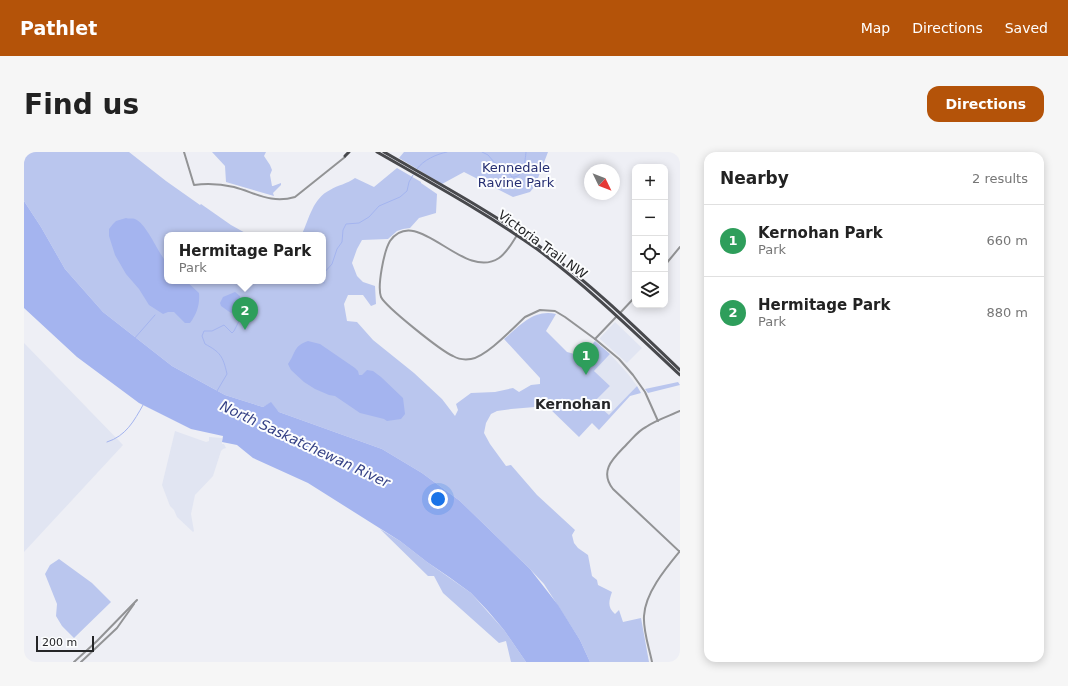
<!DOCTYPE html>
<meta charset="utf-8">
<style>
body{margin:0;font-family:"DejaVu Sans",sans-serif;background:#f6f6f6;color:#222}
.controls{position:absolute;right:12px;top:12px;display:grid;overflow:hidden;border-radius:8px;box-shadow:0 2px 10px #0003}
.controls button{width:36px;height:36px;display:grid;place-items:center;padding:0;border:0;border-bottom:1px solid #e0e0e0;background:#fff;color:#222;font:20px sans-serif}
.compass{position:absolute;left:560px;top:12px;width:36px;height:36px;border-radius:50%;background:#fff;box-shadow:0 2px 10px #0003;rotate:133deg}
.scale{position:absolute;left:12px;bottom:10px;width:58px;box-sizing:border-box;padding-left:4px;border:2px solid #242527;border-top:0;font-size:11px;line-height:14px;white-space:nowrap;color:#242527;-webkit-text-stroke:3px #fcfdfe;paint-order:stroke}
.you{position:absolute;left:414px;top:347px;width:14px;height:14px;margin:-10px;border:3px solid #fff;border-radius:50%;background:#1a73e8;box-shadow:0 0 0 6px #1a73e833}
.badge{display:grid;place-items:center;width:26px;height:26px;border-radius:50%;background:#b45309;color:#fff;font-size:13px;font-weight:700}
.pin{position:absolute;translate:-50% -33px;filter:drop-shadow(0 1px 2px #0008)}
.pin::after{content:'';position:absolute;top:21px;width:14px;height:12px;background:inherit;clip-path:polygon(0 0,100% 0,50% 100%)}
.popup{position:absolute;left:140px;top:80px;width:162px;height:52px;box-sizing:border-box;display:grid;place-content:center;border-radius:8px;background:#fff;filter:drop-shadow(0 1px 3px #0005);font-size:13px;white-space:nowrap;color:#767676}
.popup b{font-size:15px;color:#222}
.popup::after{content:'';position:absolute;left:50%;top:100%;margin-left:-8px;border:8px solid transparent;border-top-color:#fff}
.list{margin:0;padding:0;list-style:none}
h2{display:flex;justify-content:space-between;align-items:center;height:52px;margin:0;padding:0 16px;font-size:17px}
h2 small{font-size:13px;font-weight:400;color:#767676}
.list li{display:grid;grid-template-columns:26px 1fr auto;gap:12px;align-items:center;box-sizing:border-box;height:72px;padding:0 16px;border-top:1px solid #e0e0e0}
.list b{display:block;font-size:15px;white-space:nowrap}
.list p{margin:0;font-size:13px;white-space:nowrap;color:#767676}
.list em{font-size:13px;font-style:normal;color:#767676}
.icon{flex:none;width:22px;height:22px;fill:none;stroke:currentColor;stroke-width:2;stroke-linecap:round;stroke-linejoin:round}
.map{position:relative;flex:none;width:656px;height:510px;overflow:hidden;border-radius:12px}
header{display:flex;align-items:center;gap:24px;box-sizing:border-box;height:56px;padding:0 20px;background:#b45309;color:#fff}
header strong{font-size:19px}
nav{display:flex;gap:22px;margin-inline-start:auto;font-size:14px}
.intro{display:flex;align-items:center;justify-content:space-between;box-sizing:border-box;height:96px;padding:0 24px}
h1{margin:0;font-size:28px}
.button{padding:10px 18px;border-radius:12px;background:#b45309;color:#fff;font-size:14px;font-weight:700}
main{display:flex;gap:24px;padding:0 24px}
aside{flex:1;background:#fff;border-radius:12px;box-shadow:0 2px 10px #0003}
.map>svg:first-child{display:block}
.built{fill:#e1e5f2}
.green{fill:#bac6ee}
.water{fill:#a4b4ef}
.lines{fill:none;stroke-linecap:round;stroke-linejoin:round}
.stream{stroke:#a4b4ef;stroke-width:1}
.minor{stroke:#929395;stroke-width:2}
.major{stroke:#48494d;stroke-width:3}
.labels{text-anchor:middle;stroke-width:4;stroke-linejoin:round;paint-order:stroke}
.park-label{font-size:13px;fill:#252e72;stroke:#fcfdfe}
.street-label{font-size:13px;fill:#242527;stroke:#fcfdfe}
.neighbourhood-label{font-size:14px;font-weight:bold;fill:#242527;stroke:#fcfdfe}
.water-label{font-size:14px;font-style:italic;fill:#344085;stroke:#fcfdfe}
</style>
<header>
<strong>Pathlet</strong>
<nav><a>Map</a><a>Directions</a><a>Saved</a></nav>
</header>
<div class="intro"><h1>Find us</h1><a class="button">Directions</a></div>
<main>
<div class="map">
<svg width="656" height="510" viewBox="0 0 656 510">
<rect width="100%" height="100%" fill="#eeeff5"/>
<g class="built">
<path d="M591,170L618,196L603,211L576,187V186Z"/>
<path d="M0,191L99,293L0,400Z"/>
<path d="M586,202L604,222L613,234L585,264L570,250L586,234L570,219Z"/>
<path d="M151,279L182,290L185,289V285L198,286V292H200L202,296L199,297L197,299L189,324L171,343L167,362L170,379L169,380L153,365L150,358L146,354L138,333Z"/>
</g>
<g class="green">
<path d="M0,0H105L142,29L176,53L177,52L207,73L225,83H143V129H299V83L278,82C285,67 289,46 306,38C314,33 323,32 331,26L350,35L373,16L397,30V31L413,42L412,61L395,66L386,76L379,77L373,79L364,87L338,88L333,97L328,111L333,124L339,130L351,134L352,152L347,154L339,143H324L320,152L323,169L333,170L349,188L390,221L418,247L431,264L434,258L432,252L447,241L471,240L489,236L495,240L507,233L516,232V226L480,187C496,174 509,157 532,162L522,179L543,200L558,204L571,189L586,202L570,219L586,234L570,250L585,263L613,234L617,241L606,244L575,278L568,271L555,285L523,254L487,257L473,259L467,262L462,271L460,281L466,292L482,314L487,313L513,343L551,378L548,383L550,391L554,396L564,403L568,424L573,428L574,433L588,440C585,449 583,455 591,462L595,458L599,470L617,466L625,510H566L556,488L520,432L506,417L436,349L398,321L358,297L255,260L247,251L239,255L201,243L148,214L79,160L41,117L17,75L0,49Z"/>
<path d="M188,0H242L240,4L246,13L248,18L246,23L248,34H249L257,31V33L249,41L250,44L202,30L201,14Z"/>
<path d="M380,0H524L511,34L506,40L489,45L440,20L418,32L375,6Z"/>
<path d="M654,230L656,233L624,241L621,237Z"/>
<path d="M356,377L376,389L403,410L447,441L480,478L502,510H487L482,489L475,491L419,441L410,424H404Z"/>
<path d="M35,407L68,431L87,450L50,486L38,474L32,464L33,452L21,422L26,413Z"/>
</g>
<g class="water">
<path d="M0,49L17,75L41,117L79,160L148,214L201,243L239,255L247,250L255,260L358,297L398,321L436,349L506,417L534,453L556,488L566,510H502L480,478L464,459L447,441L425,425L403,410L376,389L284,331L229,306L213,293L198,290L199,284L167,277L115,251L53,205L0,156Z"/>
<path d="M102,66C104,67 109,66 111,67C123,72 134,101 143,111V129H162L175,141C176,152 173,162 166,171H161L150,160H144L139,162L125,153L115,137L102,122L91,103L85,84V77L89,72L92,69Z"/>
<path d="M211,140L216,144L217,151L212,159L207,161L197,154L196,151L199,145Z"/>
<path d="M284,189L296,192L331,216L334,219L335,223H338L343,218L349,219L357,225L379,246L381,262L377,267L363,269L360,267L336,261L311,244L305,243L291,237L280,230L267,218L264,212C272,201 269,194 284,189Z"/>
</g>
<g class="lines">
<g class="stream">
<path d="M458,0L464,3L470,10L480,15L488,25C500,26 501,9 502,0"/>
<path d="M393,17C399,8 413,2 423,0"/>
<path d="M299,122L308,112L313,97L318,90L319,78L322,72L335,71L345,65L355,54L376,45L383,39L385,30L389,23"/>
<path d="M299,124L300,131"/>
<path d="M110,187L131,163"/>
<path d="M193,239L203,222C199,204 196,200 181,192L178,184L180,179H188L200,173L208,181L210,179L216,167L215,165"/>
<path d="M83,290C102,284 110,269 119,253"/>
</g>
<g class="minor">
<path d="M160,0L170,33C183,31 197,32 210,35C232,41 247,52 271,45L321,5"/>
<path d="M495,80C489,89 484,100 475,106C439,130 393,51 366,89C360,99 353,134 357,145C362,155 417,199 429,204C434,207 441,208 447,207C463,204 488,177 501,165L516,158L531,159L541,165L571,187L595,207L609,223L621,240L634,269"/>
<path d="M641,113L656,95"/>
<path d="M596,161L611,145"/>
<path d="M571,187L593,164"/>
<path d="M656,259C645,264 632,268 622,275C614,279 609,286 603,292C591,305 574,318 589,337L656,400"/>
<path d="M50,510L73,489L113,448"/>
<path d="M57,510L93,476L110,452"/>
<path d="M628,510C625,495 619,479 620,464C621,441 642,416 656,399"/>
</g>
<g class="major">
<path d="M353,0C407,31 462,61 513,97C564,135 610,180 656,223"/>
<path d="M360,0C412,30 466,59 515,94C566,131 611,175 656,218"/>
<path d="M321,4L325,0"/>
</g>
</g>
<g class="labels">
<g class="park-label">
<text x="492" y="20">Kennedale<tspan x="492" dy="15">Ravine Park</tspan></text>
</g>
<g class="street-label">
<text transform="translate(519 92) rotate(36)" y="5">Victoria Trail NW</text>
</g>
<g class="neighbourhood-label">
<text x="549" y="257">Kernohan</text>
</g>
<g class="water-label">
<text transform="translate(281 292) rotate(25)" y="5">North Saskatchewan River</text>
</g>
</g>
</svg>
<div class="controls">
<button>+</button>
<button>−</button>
<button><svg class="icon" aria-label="locate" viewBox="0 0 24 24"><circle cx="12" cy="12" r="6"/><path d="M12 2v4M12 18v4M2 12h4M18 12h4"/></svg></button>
<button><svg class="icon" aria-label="layers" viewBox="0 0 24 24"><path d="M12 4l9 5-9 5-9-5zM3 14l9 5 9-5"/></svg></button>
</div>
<svg class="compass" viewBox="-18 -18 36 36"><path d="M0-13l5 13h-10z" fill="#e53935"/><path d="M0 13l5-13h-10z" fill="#767676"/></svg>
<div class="scale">200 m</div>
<div class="you"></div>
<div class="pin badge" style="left:562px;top:223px;background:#2e9e5b">1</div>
<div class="pin badge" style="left:221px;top:178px;background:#2e9e5b">2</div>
<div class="popup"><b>Hermitage Park</b>Park</div>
</div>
<aside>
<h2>Nearby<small>2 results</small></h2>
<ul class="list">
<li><span class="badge" style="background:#2e9e5b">1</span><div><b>Kernohan Park</b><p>Park</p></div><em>660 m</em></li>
<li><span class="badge" style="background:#2e9e5b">2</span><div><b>Hermitage Park</b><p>Park</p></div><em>880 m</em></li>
</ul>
</aside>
</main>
